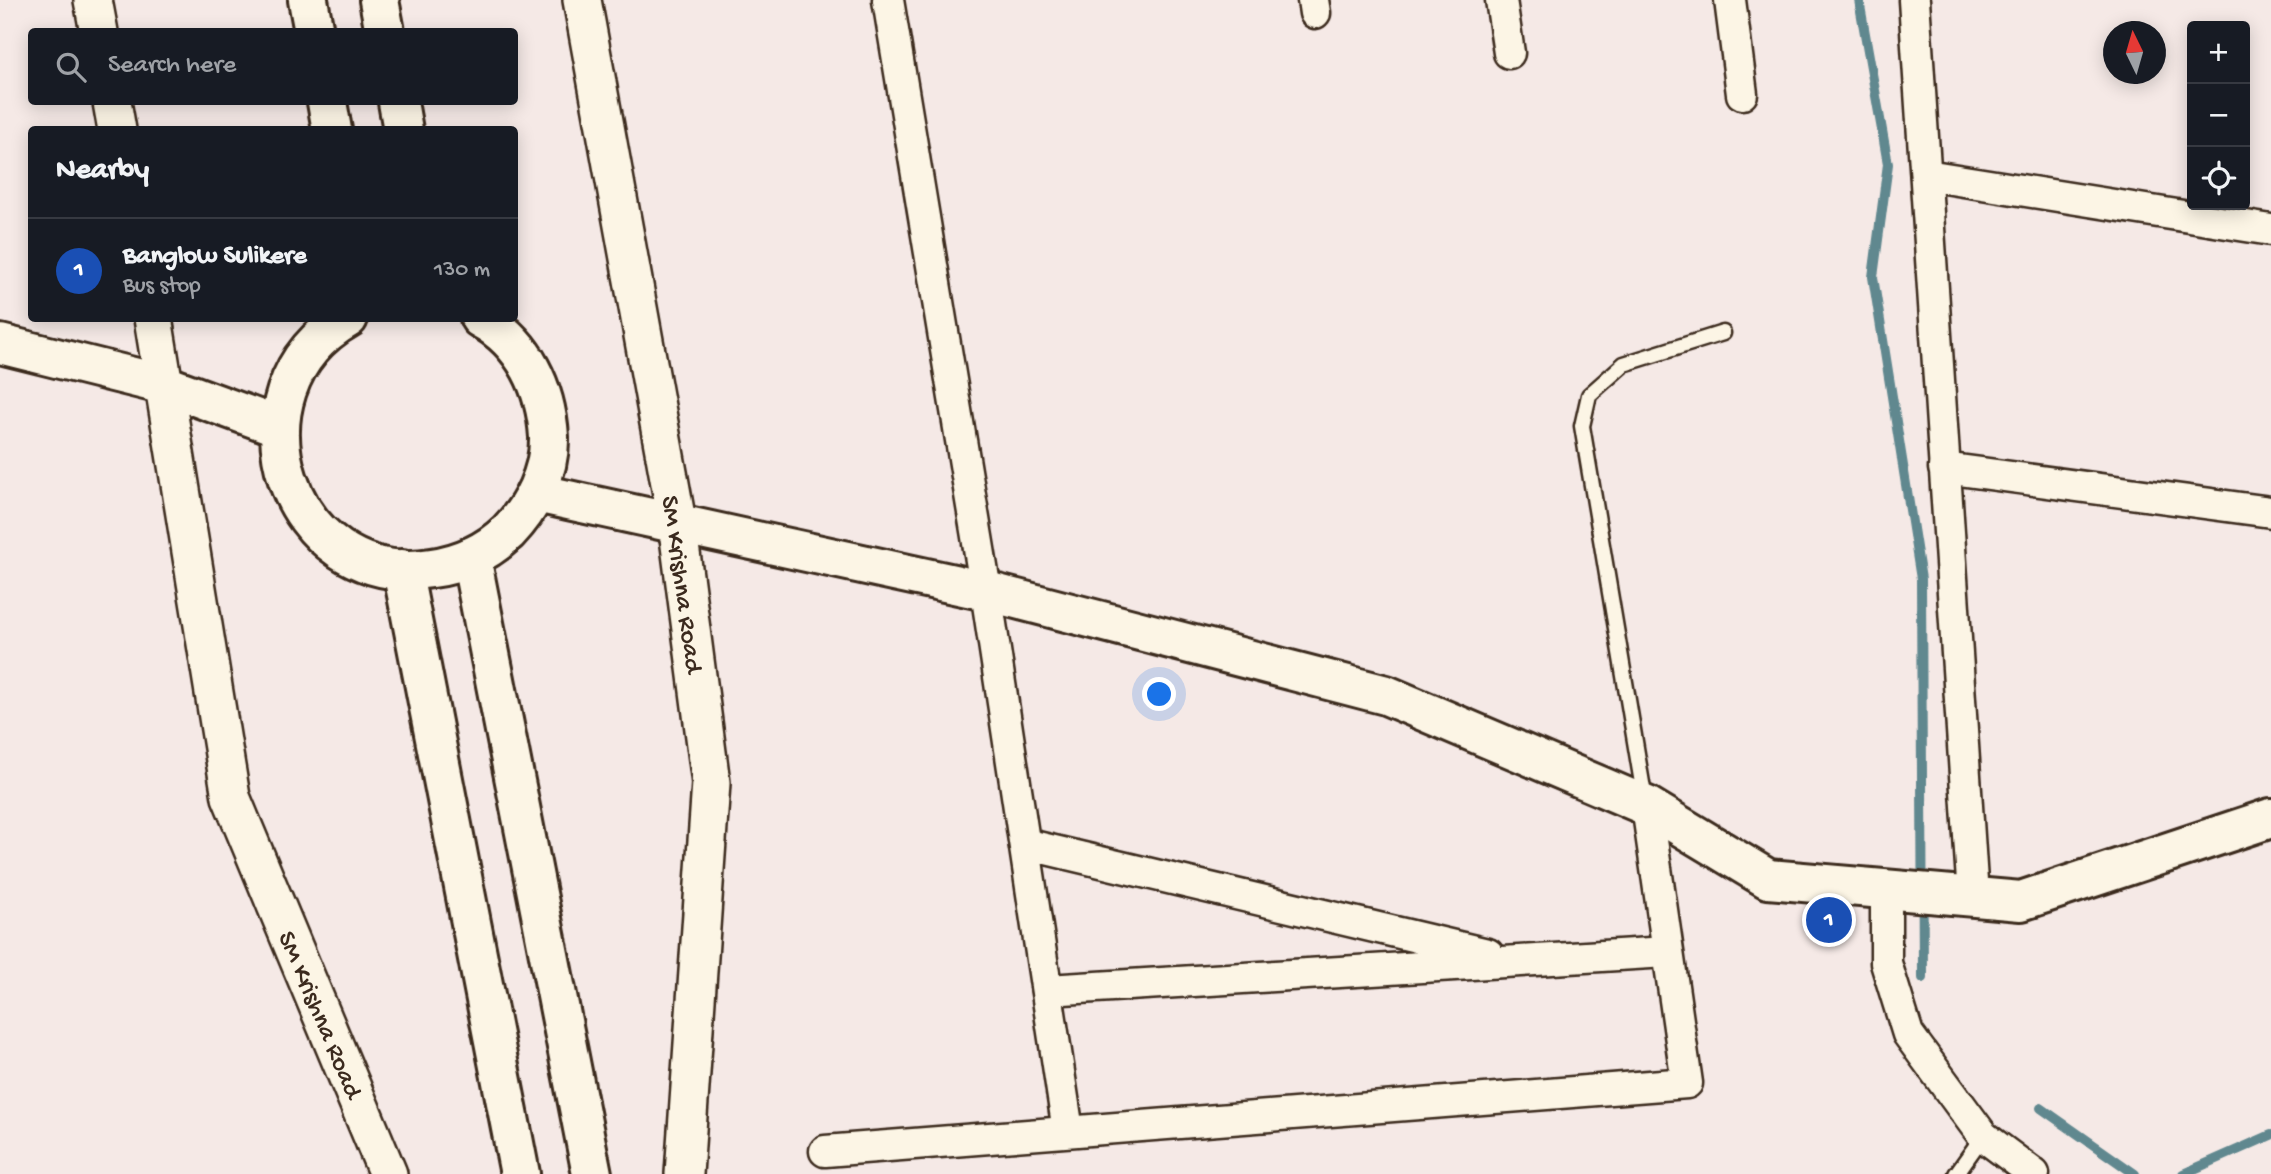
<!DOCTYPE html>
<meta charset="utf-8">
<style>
body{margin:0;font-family:"Gochi Hand",sans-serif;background:#20242c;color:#f1f3f6}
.controls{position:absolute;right:21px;top:21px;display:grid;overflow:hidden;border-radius:7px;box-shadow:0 4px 18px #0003}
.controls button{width:63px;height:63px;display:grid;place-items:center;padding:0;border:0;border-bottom:2px solid #363941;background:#171b24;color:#f1f3f6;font:35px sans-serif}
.compass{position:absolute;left:2103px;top:21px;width:63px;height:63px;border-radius:50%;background:#171b24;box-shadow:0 4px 18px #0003;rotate:355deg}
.you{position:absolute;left:1160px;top:695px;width:24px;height:24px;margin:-18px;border:5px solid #fff;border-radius:50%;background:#1a73e8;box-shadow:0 0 0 10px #1a73e833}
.badge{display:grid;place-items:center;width:46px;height:46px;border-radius:50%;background:#d93025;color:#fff;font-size:23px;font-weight:700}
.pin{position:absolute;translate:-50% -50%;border:4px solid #fff;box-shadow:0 2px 7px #0006}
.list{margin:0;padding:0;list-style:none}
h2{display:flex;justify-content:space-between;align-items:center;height:91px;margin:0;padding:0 28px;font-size:30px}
h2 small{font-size:23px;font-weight:400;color:#9ea1a6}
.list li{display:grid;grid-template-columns:46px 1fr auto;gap:21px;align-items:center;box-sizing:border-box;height:105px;padding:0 28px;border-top:2px solid #363941}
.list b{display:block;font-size:26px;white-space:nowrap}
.list p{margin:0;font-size:23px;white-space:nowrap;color:#9ea1a6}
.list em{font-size:23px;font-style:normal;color:#9ea1a6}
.icon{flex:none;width:38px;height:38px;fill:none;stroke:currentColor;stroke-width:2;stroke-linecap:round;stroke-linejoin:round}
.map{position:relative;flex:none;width:2271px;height:1174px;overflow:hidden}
.search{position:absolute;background:#171b24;box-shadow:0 4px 18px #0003;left:28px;top:28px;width:490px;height:77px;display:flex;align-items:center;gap:18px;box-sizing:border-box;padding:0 24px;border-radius:7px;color:#9ea1a6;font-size:26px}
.panel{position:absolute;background:#171b24;box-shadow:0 4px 18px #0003;left:28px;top:126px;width:490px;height:196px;border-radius:7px}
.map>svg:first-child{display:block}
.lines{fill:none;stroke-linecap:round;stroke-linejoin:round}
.stream{stroke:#61888f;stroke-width:10}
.service-casing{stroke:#3b2a1e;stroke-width:19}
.minor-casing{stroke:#3b2a1e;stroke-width:35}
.tertiary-casing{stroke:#3b2a1e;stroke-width:42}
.secondary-casing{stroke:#3b2a1e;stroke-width:44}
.trunk-casing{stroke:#3b2a1e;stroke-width:44}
.service{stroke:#fcf5e5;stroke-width:14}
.minor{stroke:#fcf5e5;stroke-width:30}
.tertiary{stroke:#fcf5e5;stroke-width:37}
.secondary{stroke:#fcf5e5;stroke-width:38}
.trunk{stroke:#fcf5e5;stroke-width:38}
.labels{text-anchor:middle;stroke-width:5;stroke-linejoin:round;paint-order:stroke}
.street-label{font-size:26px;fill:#3b2a1e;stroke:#fcf5e5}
</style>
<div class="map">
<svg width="2271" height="1174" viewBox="0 0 2271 1174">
<rect width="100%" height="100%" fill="#f5e9e6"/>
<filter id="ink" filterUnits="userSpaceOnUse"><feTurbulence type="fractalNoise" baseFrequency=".0143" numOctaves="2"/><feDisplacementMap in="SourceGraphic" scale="14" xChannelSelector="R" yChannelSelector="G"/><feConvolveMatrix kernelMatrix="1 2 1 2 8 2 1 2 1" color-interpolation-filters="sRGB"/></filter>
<g filter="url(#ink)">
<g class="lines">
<g class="stream">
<path d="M1859,0L1888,164L1873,277L1921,579L1923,978"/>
<path d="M2041,1108L2135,1174"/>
<path d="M2183,1174L2271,1135"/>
</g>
<defs>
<g id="service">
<path d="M1645,801L1582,426L1589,395L1624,364L1723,333"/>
<path d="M1956,1174L1983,1136"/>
</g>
<g id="minor">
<path d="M888,0L986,591L1068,1131"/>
<path d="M1313,0L1315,13"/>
<path d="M1501,0L1509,53"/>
<path d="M1730,0L1742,94"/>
<path d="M1914,0L1973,897"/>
<path d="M1926,175L2271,230"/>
<path d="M1944,468L2271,512"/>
<path d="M1025,844L1488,954"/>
<path d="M1886,890V963L1908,1034L1983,1136L2034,1174"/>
<path d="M1047,990L1667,952"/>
<path d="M825,1151L1687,1083L1647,806"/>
</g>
<g id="tertiary">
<path d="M93,0L99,32"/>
<path d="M582,0L677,522L711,783L684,1174"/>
<path d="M112,102L117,130"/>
<path d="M153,318L231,797L388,1174"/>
</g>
<g id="secondary">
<path d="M0,344L165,385L279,427"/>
<path d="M536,493L986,591L1386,695L1647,806L1768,879L2021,901L2271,818"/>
</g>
<g id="trunk">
<path d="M308,0L314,32"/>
<path d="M379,0L385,32"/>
<path d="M327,102L332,130"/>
<path d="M398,102L403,130"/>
<path d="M348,318C220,391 287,591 432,568C461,564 487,552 508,532C532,507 550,472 549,437C546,389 525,342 480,318"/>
<path d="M471,557L592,1174"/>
<path d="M402,569L520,1174"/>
</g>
</defs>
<use href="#service" class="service-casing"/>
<use href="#minor" class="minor-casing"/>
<use href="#tertiary" class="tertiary-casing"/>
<use href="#secondary" class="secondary-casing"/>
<use href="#trunk" class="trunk-casing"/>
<use href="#service" class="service"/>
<use href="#minor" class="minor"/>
<use href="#tertiary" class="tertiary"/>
<use href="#secondary" class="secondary"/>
<use href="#trunk" class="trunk"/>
</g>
</g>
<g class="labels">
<g class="street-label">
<text transform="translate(684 584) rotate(82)" y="9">SM Krishna Road</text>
<text transform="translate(322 1014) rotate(67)" y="9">SM Krishna Road</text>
</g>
</g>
</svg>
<div class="controls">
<button>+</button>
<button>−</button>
<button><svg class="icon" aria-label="locate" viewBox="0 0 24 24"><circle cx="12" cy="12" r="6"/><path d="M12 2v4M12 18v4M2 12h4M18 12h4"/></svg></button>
</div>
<svg class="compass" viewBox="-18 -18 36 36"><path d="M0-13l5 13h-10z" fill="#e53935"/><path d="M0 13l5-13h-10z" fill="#9ea1a6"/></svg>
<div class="you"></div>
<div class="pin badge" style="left:1829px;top:920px;background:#1a4fb4">1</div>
<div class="search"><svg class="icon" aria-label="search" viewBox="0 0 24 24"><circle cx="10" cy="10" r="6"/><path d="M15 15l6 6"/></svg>Search here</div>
<section class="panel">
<h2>Nearby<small></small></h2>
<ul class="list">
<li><span class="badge" style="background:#1a4fb4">1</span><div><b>Banglow Sulikere</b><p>Bus stop</p></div><em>130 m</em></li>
</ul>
</section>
</div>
